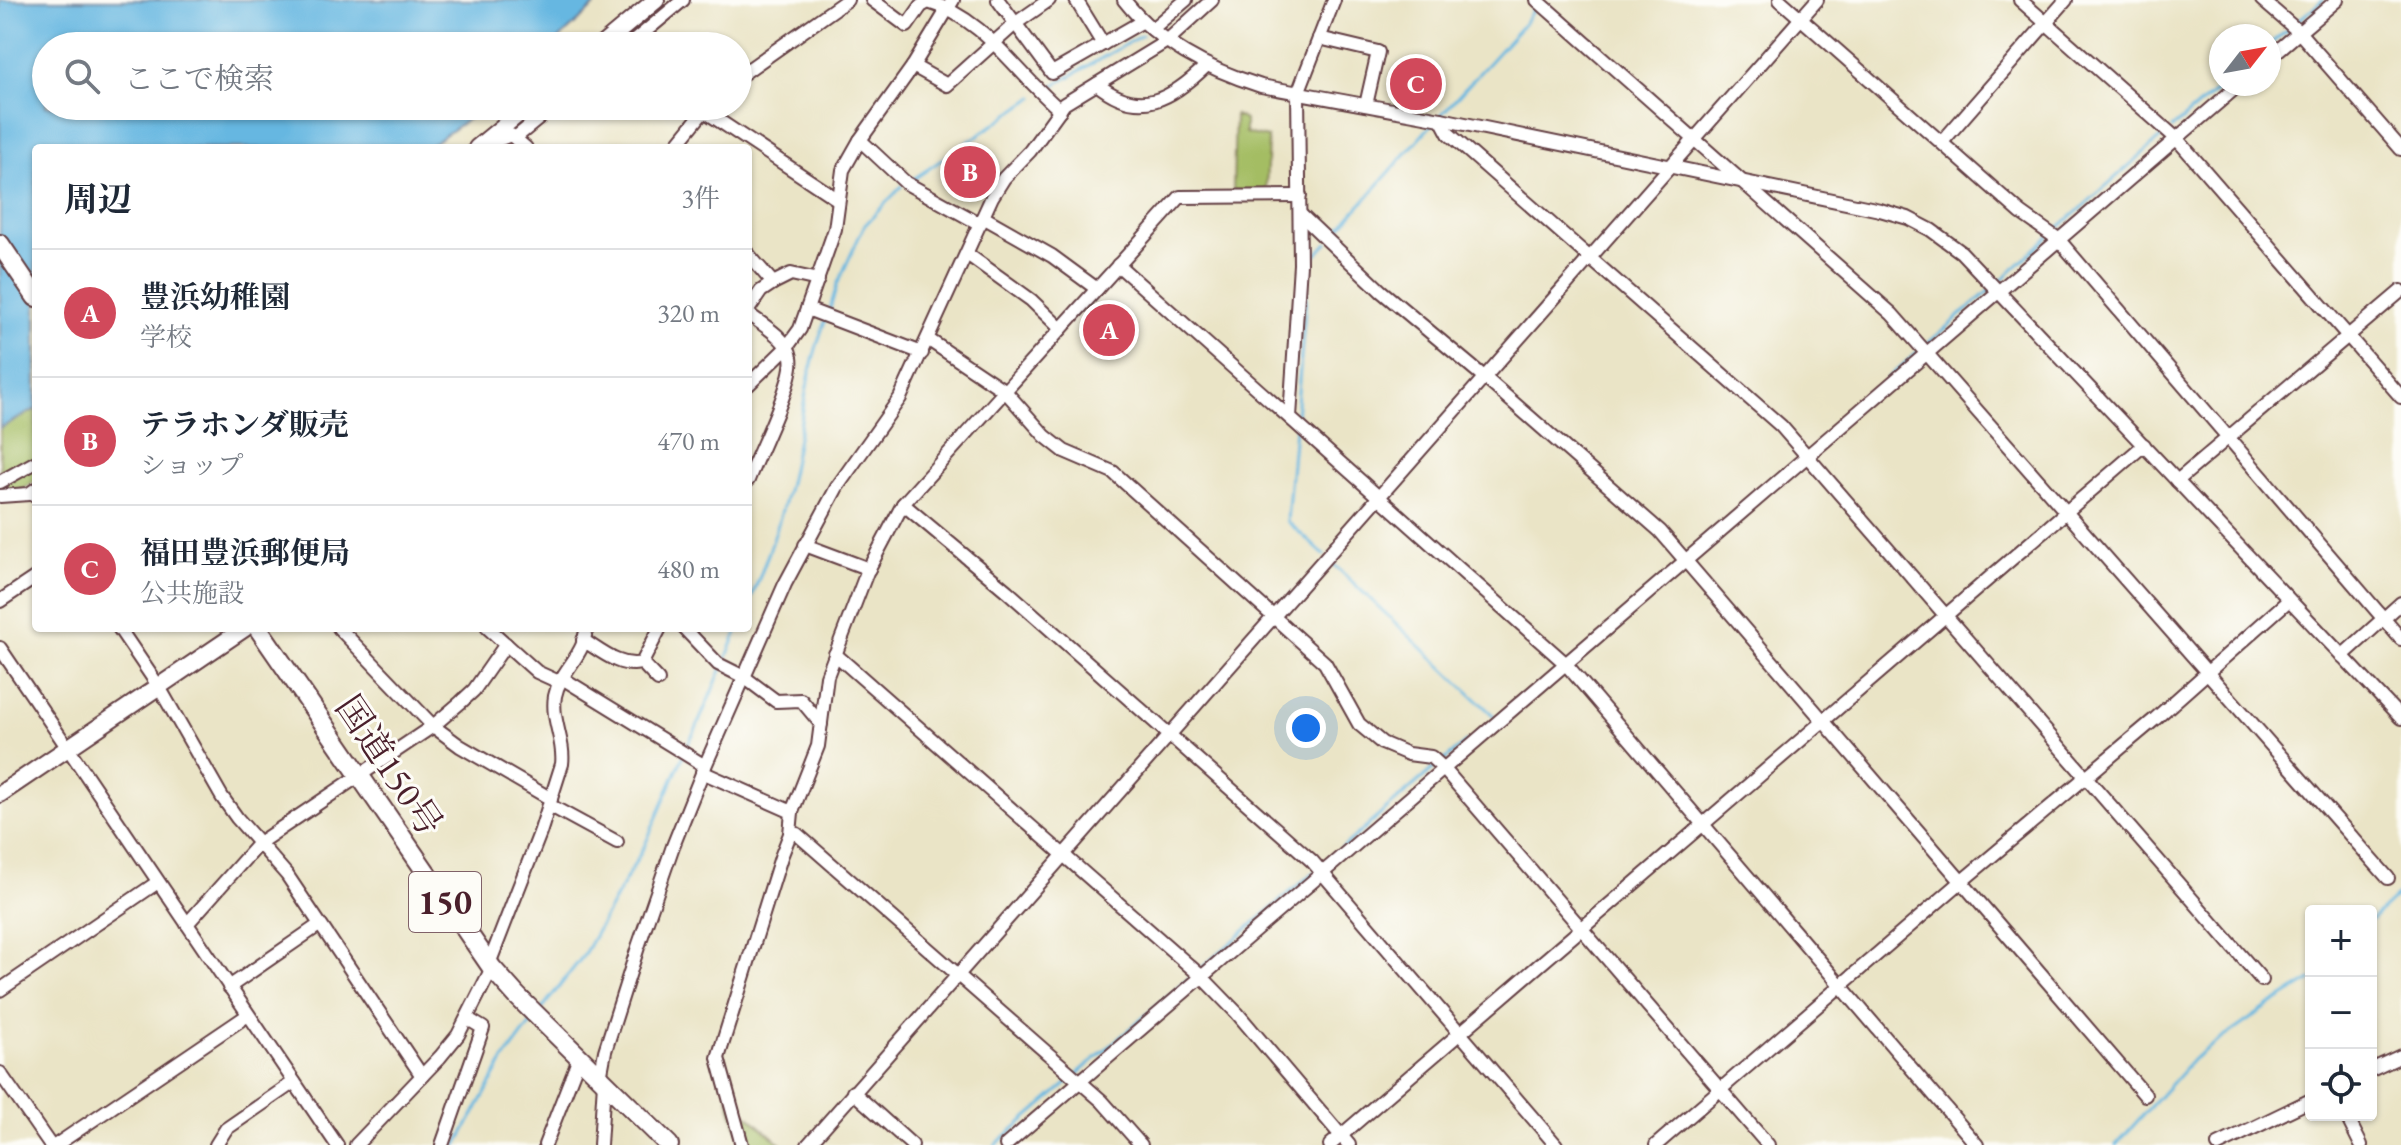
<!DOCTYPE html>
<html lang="ja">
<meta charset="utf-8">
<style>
body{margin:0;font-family:"EB Garamond","Noto Serif JP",serif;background:#f6f6f7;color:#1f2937}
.controls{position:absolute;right:24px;bottom:24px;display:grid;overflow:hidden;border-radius:8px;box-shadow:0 2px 6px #0004}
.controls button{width:72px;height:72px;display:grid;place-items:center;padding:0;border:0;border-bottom:2px solid #e0e1e3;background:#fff;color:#1f2937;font:40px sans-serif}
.compass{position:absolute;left:2209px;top:24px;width:72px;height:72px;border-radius:50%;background:#fff;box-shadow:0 2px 6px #0004;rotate:59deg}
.you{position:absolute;left:1306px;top:728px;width:28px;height:28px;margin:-20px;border:6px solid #fff;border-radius:50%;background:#1a73e8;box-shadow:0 0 0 12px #1a73e833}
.badge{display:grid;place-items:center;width:52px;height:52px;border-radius:50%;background:#d1495b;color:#fff;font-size:26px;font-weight:700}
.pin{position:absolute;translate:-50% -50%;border:4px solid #fff;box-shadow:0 2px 8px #0006}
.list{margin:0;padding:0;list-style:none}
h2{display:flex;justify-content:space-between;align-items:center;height:104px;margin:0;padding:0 32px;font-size:34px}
h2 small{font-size:26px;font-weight:400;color:#747a83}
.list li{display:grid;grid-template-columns:52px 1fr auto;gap:24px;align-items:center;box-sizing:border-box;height:128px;padding:0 32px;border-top:2px solid #e0e1e3}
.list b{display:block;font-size:30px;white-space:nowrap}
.list p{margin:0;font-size:26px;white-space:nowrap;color:#747a83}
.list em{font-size:26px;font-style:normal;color:#747a83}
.icon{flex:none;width:44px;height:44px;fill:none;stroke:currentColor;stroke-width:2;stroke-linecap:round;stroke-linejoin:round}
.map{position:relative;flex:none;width:2401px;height:1145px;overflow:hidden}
.search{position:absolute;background:#fff;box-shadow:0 2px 6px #0004;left:32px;top:32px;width:720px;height:88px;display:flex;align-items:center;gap:20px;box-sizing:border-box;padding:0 28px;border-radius:44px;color:#747a83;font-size:30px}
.panel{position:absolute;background:#fff;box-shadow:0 2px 6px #0004;left:32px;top:144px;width:720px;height:488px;border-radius:8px}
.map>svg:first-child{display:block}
.green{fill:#a4bd63;stroke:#776e47;stroke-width:2}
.water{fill:#66b7e1;stroke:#586b86;stroke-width:2}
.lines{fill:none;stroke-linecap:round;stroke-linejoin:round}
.stream{stroke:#66b7e1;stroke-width:3}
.minor-casing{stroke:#623d42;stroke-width:16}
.major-casing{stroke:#623d42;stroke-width:20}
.highway-casing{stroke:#623d42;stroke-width:22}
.minor{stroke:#fff;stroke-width:12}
.major{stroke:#fff;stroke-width:16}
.highway{stroke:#fff;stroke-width:18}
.labels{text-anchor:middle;stroke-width:6;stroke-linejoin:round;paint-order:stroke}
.shield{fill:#fdfcf7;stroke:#806168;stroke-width:2}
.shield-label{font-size:34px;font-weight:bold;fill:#4a1f2b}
.street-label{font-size:36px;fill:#4a1f2b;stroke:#fdfcf7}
</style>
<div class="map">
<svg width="2401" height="1145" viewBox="0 0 2401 1145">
<rect width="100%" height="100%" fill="#fdfcf7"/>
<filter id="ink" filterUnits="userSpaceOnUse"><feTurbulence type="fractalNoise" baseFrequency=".0125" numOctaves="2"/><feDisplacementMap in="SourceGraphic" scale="16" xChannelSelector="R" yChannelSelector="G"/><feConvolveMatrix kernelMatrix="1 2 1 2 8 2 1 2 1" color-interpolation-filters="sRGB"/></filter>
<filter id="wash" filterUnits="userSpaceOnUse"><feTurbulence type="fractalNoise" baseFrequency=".006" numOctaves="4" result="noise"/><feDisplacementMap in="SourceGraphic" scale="32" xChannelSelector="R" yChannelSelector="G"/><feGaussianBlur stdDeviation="1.8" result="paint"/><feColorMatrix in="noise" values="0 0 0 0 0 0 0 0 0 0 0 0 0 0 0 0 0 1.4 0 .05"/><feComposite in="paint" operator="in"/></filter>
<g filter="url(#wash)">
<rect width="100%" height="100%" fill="#eae4c6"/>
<g class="green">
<path d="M1235,115L1245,120V133L1268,138L1266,193L1233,190Z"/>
<path d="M36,409V480L15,495L0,498V428Z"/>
<path d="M728,1098L782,1145H742Z"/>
</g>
<path class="water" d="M0,0H601L552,46H46V106H487L426,148H36V409L0,428Z"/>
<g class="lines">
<g class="stream">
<path d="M2295,23L2323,0"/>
<path d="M2269,45L2289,28"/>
<path d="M1046,90L1142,35"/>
<path d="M1441,115L1524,24L1535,6"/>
<path d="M2172,128L2224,84"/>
<path d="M912,180L1034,97"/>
<path d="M2055,231L2166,133"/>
<path d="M1332,237L1433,123"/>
<path d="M1996,285L2049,236"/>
<path d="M829,312L837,285L864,226L902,186"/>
<path d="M1926,345L1990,290"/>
<path d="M1887,379L1920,350"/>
<path d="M1296,416L1309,263L1327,243"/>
<path d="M1295,428L1287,521L1324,555"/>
<path d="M1329,560L1495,717"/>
<path d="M748,606C765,566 779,526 789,483C802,428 805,372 826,319"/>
<path d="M725,661L739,628"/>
<path d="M685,749L696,729L722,668"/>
<path d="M1441,763L1466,742"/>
<path d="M1320,867L1435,767"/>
<path d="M2371,920L2401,892"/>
<path d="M1198,971L1314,872"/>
<path d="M541,1010L583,956L645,845L683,756"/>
<path d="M1076,1075L1192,976"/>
<path d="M457,1145L505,1058L532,1022"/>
<path d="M995,1145L1071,1080"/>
<path d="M2116,1145L2193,1059L2270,1005L2311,980"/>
</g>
</g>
</g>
<g filter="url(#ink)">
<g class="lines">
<defs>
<g id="minor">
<path d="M872,0L907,26L921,6L928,2C985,18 1016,73 1060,110"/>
<path d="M998,0L1052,73L1143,21"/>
<path d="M1076,0L1103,44"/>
<path d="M1124,0C1159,44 1207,69 1261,86L1441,119L1880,210L1908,218L1931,230L1961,252L2401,718"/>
<path d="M1537,0L1892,314L2388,878"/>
<path d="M1780,0L2021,213L2058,239L2401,639"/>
<path d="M2020,0L2177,139L2401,397"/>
<path d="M2262,0L2299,32L2401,149"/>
<path d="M1152,29L1186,0"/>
<path d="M1319,38L1378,52L1366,105"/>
<path d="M628,46L683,0"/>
<path d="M2269,58L2337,0"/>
<path d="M913,66L947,85L1016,23L1049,0"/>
<path d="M738,77L847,0"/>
<path d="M1097,84C1140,119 1172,99 1207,65"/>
<path d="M697,106L837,199"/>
<path d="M1441,119L1449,134L1781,426L2262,980"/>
<path d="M515,138L554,106"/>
<path d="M860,140L906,183L980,224"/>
<path d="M1942,142L2066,0"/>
<path d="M489,143L511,135L526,148"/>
<path d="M674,148L708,106"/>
<path d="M1300,214L1381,291L1484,377L1660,531L2145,1095"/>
<path d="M983,217L1052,256L1097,289"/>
<path d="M748,254L773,283L761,291L748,310"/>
<path d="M967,254L1031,300L1061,329"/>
<path d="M1118,265L1565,663L1977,1145"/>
<path d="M773,283L791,274L818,280"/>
<path d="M807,309L922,353"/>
<path d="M748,314C762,324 788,339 791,357C796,379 757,455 748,480"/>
<path d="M929,340L1005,391L1045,436L1064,451L1113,472L1325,663L1359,724L1382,743L1408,754L1431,757L1443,768L1768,1145"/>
<path d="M748,385L787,347L800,329L835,229L843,170L860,140L913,66L953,0"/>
<path d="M1290,417L1300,264L1298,93L1334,0"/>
<path d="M2177,481L2401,291"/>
<path d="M0,482L36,462"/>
<path d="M0,496L29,494L36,489"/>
<path d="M903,504L1007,591L1312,861L1556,1145"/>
<path d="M805,545L869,569"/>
<path d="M0,601L36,577"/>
<path d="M119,628L159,687L222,797L237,818L287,875L422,1076"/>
<path d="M339,628L433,726L460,746L551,799"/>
<path d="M488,628L537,672L559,682"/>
<path d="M684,628L718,664L744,677L776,701L801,700L821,724"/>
<path d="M583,640C602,652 620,668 642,663L660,628"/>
<path d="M0,648L337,1145"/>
<path d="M835,654L1201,976L1237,1013L1349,1145"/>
<path d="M2342,656L2401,603"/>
<path d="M642,663L658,680"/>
<path d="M562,678L705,766"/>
<path d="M702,772L792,812"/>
<path d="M549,805L617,842"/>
<path d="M790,834H797L1102,1101L1141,1145"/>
<path d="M187,924L259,843L433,726L461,702L474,690L506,644"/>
<path d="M489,964L540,833L562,764C565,741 551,720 555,696C559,676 574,664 582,646C584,641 585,634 587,628"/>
<path d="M229,987L319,925"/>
<path d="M0,990L158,882"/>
<path d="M2371,1070L2401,1056"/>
<path d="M0,1073L50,1145"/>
<path d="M600,1078L605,1051L638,947L673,846L705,766L785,584L837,487L900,398L992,197L1004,178L1030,151L1064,104L1167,41L1212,0"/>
<path d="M853,1092L912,1145"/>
<path d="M2346,1115L2361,1145"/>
<path d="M56,1145L248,1015"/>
<path d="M216,1145L226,1129L294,1082"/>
<path d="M356,1145L440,1057L458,1035L492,968"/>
<path d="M442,1145L483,1028L468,1019"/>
<path d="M545,1145L579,1058"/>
<path d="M600,1145L604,1082"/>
<path d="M742,1145L718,1058L781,857L790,834L792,812L818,746L827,676L867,572L903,504L1180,197L1300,196"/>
<path d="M808,1145L1817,0"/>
<path d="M1006,1145L2240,84"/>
<path d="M1330,1145L2144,445"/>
<path d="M1656,1145L1962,881L2155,719L2289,600"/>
<path d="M2218,1145L2311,1100"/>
</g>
<g id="major">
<path d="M601,46L656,0"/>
<path d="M477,148L528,106"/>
<path d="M0,794L245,628"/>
</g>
<g id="highway">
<path d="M0,244L36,297"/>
<path d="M258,628L492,968L517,996L669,1145"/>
</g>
</defs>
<use href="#minor" class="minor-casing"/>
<use href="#major" class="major-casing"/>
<use href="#highway" class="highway-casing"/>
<use href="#minor" class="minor"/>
<use href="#major" class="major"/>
<use href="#highway" class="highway"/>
</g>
</g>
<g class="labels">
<rect class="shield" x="409" y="872" width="72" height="60" rx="6"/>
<g class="shield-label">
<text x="445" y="914">150</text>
</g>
<g class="street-label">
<text transform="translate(390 765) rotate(56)" y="13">国道150号</text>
</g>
</g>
</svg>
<div class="controls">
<button>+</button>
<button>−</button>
<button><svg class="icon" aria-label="locate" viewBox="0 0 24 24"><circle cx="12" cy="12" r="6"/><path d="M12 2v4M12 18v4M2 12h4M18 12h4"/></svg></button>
</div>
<svg class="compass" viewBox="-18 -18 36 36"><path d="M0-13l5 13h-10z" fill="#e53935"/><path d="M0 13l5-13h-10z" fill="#747a83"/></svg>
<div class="you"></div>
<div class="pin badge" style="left:1109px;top:330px">A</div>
<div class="pin badge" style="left:970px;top:172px">B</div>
<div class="pin badge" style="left:1416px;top:84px">C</div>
<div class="search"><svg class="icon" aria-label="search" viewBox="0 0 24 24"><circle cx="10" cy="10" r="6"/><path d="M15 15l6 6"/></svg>ここで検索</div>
<section class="panel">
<h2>周辺<small>3件</small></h2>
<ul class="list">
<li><span class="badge">A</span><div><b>豊浜幼稚園</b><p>学校</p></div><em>320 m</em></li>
<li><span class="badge">B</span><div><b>テラホンダ販売</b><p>ショップ</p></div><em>470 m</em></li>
<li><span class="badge">C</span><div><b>福田豊浜郵便局</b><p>公共施設</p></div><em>480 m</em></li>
</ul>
</section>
</div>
